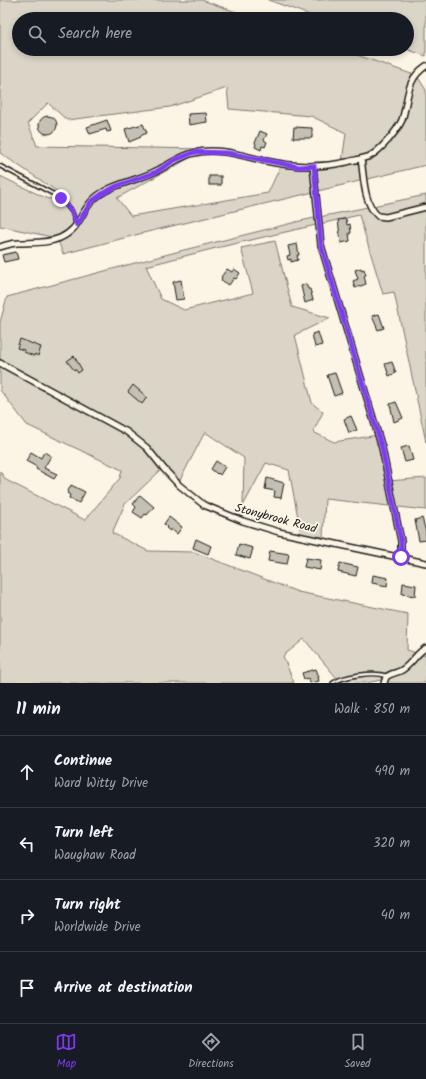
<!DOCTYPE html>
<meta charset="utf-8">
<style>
body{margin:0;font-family:Kalam,sans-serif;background:#242831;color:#f1f3f6}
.stop{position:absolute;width:12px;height:12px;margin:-9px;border:3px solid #7c3aed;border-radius:50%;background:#fff}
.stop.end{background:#7c3aed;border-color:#fff;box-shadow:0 1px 4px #0008}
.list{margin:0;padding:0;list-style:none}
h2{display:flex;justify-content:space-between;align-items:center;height:52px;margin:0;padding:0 16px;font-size:17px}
h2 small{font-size:13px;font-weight:400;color:#9ea1a6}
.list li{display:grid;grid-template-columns:26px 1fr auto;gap:12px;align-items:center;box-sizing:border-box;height:72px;padding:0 16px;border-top:1px solid #363941}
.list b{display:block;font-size:15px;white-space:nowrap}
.list p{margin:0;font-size:13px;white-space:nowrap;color:#9ea1a6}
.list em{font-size:13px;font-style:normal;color:#9ea1a6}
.icon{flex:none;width:22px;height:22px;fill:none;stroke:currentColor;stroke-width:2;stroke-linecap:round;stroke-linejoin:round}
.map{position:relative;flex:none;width:426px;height:683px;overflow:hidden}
.search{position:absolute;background:#171b24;box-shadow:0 2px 6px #0003;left:12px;right:12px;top:12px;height:44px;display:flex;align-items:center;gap:10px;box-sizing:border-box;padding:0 14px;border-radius:22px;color:#9ea1a6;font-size:15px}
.sheet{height:340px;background:#171b24}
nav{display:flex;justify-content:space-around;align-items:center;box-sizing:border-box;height:56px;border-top:1px solid #363941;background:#171b24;font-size:11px;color:#9ea1a6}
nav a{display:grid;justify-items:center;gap:2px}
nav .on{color:#7c3aed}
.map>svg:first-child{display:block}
.green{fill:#dbd5c8;stroke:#7c7872;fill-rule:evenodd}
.building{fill:#c4c0b3;stroke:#1c1c1c}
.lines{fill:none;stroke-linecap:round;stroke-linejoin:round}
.lane-casing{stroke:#1c1c1c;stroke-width:5.5}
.street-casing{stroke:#1c1c1c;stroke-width:8}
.lane{stroke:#fcf5e5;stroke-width:2.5}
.street{stroke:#fcf5e5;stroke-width:5}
.route{stroke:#7c3aed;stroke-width:5}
.labels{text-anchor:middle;stroke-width:3.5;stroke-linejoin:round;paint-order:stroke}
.street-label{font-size:12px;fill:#1c1c1c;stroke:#fcf5e5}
</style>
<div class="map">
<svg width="426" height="683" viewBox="0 0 426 683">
<rect width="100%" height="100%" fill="#fcf5e5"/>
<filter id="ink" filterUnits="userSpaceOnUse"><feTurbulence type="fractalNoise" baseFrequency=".025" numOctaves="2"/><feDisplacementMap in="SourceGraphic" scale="8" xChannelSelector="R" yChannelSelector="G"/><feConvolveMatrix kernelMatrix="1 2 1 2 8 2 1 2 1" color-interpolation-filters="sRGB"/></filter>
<g filter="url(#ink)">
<g class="green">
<path d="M0,0H202L256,19H19V49H340L417,76L426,90V165L143,233L63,254L57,238L0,226V176L48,199L64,196L0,153ZM227,88L229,109L311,116L346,133L342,162L281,165L268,193L131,216L117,198L206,149L37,146L28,123L48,103L67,120L170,107Z"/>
<path d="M268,0H426V56L406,49L407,19H321Z"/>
<path d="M426,195V442L394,292L383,294L359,215L212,249L146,266L161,299L184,310L253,293L241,248L275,241L292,307L330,318L295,335L312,403L323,412L313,432L334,442L378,435L388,481L426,478V510L325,499L323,537L301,534L289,470L266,463L243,506L244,458L205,432L178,484L163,468L125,504L112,533L148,551L194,552L298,592L408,614L407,650L426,656V683H386L385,679L367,683H341L304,639L283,656L294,683H0V471L6,480L85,520L120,478L122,470L27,425L0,390V322L7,297L180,251L300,221Z"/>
</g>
<g class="building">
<path d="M206,113L207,122L189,125L188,114Z"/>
<circle cx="48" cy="125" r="9"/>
<path d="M107,120L111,131L107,132L106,129L90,134L87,127Z"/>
<path d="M143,124L147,133L140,136L141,137L129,142L125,129Z"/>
<path d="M294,127L312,128V138H293Z"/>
<path d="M260,131L267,134L264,140L267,142L265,147L262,146L261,150L255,147L256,144L255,143Z"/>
<rect x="209" y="176" width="12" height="9"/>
<path d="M346,219L347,225L350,224L351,233H349L350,241L341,243L338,220Z"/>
<path d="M297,244L299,255H297L298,260L291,262V259L288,260L287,256L290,255L288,246Z"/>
<path d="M16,252L18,259L4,262L2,255Z"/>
<path d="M361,268L362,270L364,269L366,275L364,276L366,284L355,288L353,281L358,279L355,270Z"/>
<path d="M227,269L232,272L234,269L240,273L236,279L234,278L229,285L221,280L222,278L221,277Z"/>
<path d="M181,280L184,299L176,300L173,282Z"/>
<path d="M306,284L308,289H310L313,300L305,303L301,286Z"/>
<path d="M379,314L384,328L378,330L372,316Z"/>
<path d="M318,332L322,345L315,347L312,334Z"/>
<path d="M20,339L41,347L38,356L35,354L34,356L24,352V350L17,348Z"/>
<path d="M74,356L82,370L78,373L75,369L74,370L67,361Z"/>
<path d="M392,362L396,373L389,376L385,364Z"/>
<path d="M335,373L342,393L334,396L327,375Z"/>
<path d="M133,385L147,397L142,404L128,392Z"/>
<path d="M396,402L403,418L394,422L390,404Z"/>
<path d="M351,416L357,430L349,433L344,419Z"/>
<path d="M409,446L413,460L405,462L401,448Z"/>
<path d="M31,452L41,458L44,452L51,456L44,468L57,474L54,479L36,469L37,467L26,461Z"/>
<path d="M216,461L225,467L220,475L218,473L217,474L211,469Z"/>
<path d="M267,478L284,483L281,498L274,497L275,491L265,489Z"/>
<path d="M71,485L85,492L79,503L69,498L70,495L67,493Z"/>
<path d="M140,495L154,507L147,515L145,514L142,518L133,512L136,507L133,504Z"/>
<path d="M169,517L182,527L177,534L171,529L170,531L166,528L167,527L164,524Z"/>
<path d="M422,518L426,532V540L419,541L415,520Z"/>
<path d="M196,539L211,546L208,554L193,548Z"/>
<path d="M239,544L253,548L250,559L236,555Z"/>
<path d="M270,551L289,554L287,564L268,561Z"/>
<path d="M306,558L321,560L320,570L304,567Z"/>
<path d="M340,563L358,567L356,576L338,572Z"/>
<path d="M373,575L388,578L387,586L372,583Z"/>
<path d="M403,583L416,585L415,596L402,594Z"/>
<path d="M316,669L319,677H318L319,681L310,683L308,678L304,679L302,673Z"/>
</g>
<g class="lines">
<defs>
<g id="lane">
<path d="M0,166L61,198L72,212L76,224"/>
<path d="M333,683C343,676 375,671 386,676"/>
</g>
<g id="street">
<path d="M361,159C364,176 363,203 378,216L386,217L426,207"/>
<path d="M313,166L321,245L382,448L401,541V557"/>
<path d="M0,247C6,245 12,243 18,243C32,242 46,244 60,238C79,229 79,216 91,202C107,184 135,182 156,171C169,165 180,156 194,153C218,147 243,156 266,161C293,167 319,168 347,162C354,160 363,159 370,156C381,150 397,131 402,120C409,99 405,80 426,66"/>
<path d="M0,363L127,432L147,448L164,469L179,485L204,505L243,521L279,532L426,563"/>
<path d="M384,683L386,677C391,673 397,673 402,670C412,664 417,652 426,648"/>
</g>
</defs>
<use href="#lane" class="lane-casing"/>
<use href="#street" class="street-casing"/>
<use href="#lane" class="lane"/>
<use href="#street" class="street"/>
</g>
</g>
<g class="lines" filter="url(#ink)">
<path class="route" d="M61,198L72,212L77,225L91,202L102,194L117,186L156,172L175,160L195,152L228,153L299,167L314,166L321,245L382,448L401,541V557"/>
</g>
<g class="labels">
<g class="street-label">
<text transform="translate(276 518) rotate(15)" y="4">Stonybrook Road</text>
</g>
</g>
</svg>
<div class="stop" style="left:401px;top:557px"></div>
<div class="stop end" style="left:61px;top:198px"></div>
<div class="search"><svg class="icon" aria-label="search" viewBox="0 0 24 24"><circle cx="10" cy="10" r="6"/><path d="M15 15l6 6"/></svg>Search here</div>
</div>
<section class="sheet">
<h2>11 min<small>Walk · 850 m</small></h2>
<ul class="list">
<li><svg class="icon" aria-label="ahead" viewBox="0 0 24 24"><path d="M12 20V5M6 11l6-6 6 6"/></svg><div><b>Continue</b><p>Ward Witty Drive</p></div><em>490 m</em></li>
<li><svg class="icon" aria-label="left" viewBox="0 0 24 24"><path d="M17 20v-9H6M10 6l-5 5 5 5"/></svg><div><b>Turn left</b><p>Waughaw Road</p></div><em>320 m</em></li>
<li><svg class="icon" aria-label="right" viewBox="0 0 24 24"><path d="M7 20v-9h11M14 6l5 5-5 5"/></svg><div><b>Turn right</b><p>Worldwide Drive</p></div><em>40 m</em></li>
<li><svg class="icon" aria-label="arrive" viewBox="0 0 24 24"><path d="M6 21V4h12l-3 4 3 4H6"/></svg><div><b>Arrive at destination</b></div></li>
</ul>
</section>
<nav>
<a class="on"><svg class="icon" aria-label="map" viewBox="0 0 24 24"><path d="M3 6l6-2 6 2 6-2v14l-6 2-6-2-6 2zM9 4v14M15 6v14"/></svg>Map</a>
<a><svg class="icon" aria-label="directions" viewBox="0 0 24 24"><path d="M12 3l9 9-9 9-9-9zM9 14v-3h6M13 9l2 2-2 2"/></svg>Directions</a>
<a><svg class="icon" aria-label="saved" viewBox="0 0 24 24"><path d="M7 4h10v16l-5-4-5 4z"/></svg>Saved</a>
</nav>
